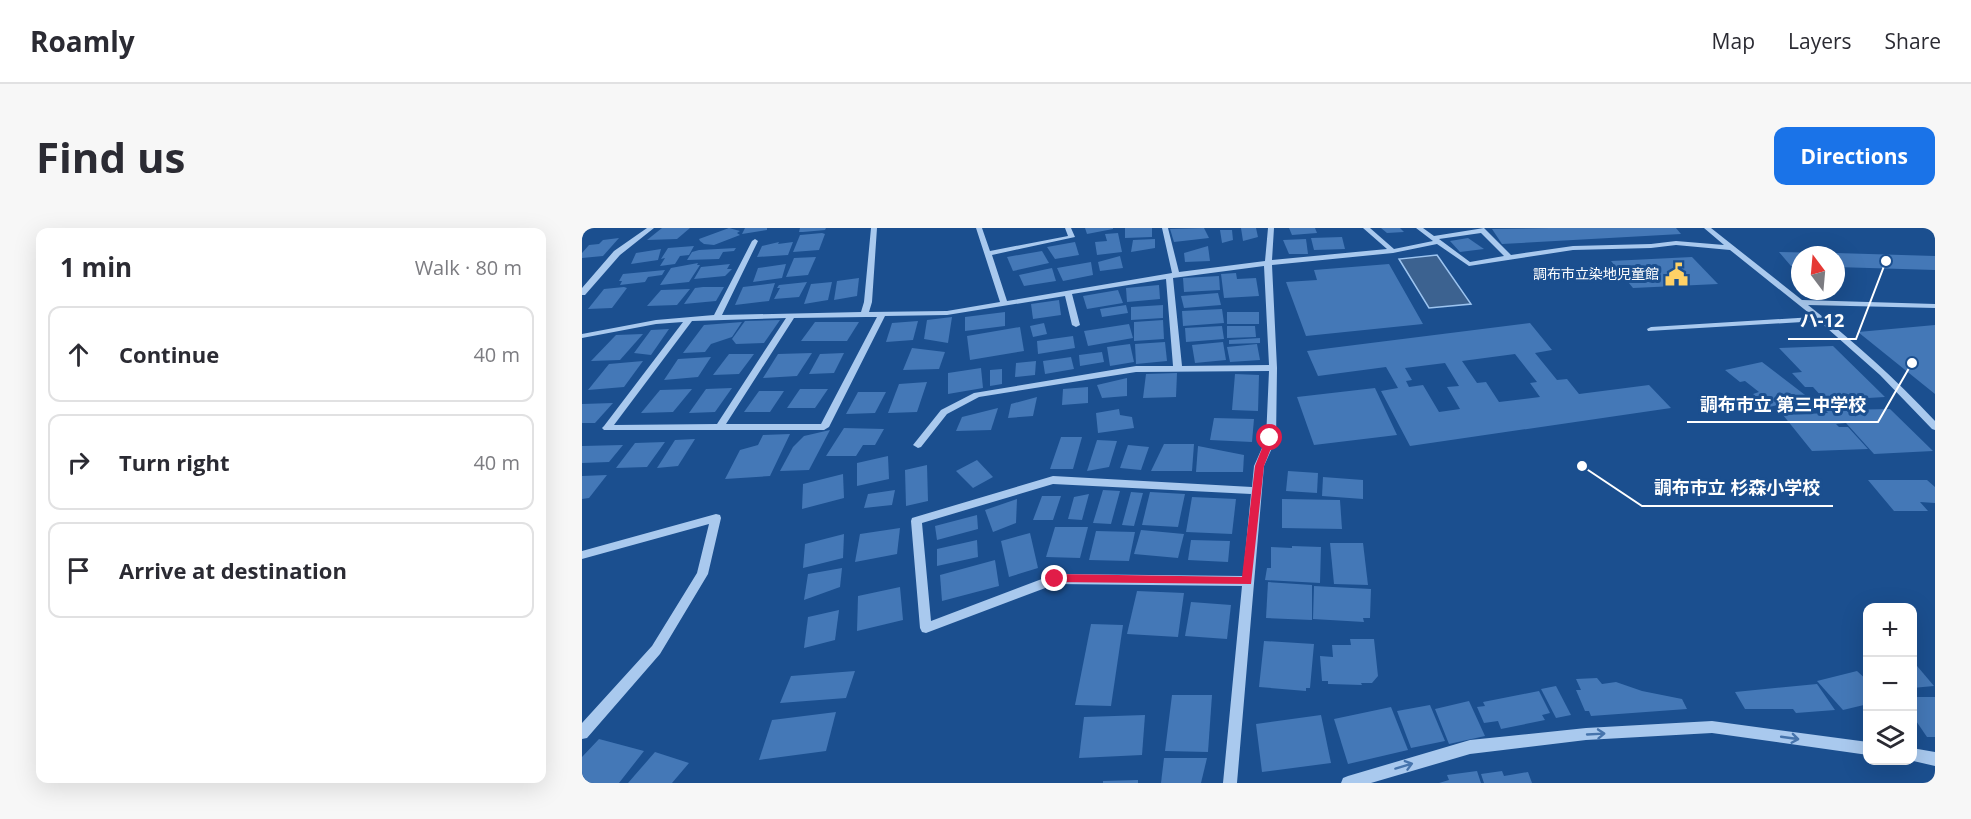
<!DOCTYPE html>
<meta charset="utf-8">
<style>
body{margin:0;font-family:"Open Sans","Noto Sans JP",sans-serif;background:#f7f7f7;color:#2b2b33}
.controls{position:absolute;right:18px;bottom:18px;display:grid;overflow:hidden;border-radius:12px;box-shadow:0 6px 24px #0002}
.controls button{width:54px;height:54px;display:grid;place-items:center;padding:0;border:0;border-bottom:2px solid #e1e1e2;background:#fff;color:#2b2b33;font:30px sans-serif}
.compass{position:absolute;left:1209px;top:18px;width:54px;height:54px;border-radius:50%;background:#fff;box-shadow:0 6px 24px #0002;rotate:344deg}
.stop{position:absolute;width:18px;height:18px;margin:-14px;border:4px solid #e11d48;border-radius:50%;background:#fff}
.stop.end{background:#e11d48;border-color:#fff;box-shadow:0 2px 6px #0008}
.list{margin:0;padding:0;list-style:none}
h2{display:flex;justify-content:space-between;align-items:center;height:78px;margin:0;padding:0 24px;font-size:26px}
h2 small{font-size:20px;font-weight:400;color:#7c7c81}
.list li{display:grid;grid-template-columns:39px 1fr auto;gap:18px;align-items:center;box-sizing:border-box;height:96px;margin:0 12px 12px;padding:0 12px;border:2px solid #e1e1e2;border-radius:12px}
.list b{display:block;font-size:22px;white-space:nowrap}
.list em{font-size:20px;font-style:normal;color:#7c7c81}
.icon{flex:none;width:33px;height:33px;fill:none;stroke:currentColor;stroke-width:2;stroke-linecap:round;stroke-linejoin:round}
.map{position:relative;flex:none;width:1353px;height:555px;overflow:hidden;border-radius:12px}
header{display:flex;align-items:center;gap:36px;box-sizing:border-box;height:84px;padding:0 30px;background:#fff;border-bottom:2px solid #e1e1e2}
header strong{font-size:28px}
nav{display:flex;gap:33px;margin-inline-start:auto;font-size:21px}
.intro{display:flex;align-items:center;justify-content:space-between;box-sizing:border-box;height:144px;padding:0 36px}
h1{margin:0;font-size:42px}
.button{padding:15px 27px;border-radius:12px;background:#1a73e8;color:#fff;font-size:21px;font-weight:700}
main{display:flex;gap:36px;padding:0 36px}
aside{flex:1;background:#fff;border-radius:12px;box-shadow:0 6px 24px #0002}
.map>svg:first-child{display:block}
.water{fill:#3c6290;stroke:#9cc4f0;stroke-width:1.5}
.building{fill:#4478b7;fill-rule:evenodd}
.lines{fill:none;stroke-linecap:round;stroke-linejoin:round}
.minor{fill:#a9c9ee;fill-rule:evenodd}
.oneway{stroke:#4674ac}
.route{fill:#e11d48}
.labels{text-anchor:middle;stroke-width:6;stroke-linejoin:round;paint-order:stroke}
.far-poi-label{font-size:14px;fill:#fff;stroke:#1b4f8f;text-anchor:end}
.leader{fill:none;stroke:#fff;stroke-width:2}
.callout-dot{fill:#fff;stroke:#1b4f8f;stroke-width:2}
.callout-label{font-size:18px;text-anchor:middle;font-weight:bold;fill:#fff;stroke:#1b4f8f;stroke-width:6;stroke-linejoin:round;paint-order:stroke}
</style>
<header>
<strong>Roamly</strong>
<nav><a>Map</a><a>Layers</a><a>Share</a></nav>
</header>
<div class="intro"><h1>Find us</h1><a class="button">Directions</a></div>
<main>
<aside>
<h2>1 min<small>Walk · 80 m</small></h2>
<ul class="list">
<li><svg class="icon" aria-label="ahead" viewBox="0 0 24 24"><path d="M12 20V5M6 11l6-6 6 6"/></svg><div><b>Continue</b></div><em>40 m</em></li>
<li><svg class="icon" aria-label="right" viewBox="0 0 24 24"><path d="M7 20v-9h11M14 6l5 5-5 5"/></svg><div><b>Turn right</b></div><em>40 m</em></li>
<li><svg class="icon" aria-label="arrive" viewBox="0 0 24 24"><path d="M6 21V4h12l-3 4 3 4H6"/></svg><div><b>Arrive at destination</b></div></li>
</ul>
</aside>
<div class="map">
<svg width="1353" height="555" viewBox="0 0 1353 555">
<rect width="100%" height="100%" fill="#1b4f8f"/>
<path class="water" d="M855,27L889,76L847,80L817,31Z"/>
<g class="building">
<path d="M80,0H108L95,11L65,12Z"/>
<path d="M147,0L158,3L155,5L158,7L132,17L122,16L118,13L117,11Z"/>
<path d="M163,0H185V2L160,6Z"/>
<path d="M218,0H244L243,2L221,4H217Z"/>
<path d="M503,0H531V1L505,6Z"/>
<path d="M543,0H570V9L543,10Z"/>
<path d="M622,0L627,10L592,14L588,1Z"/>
<path d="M659,0H674L676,9L661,13Z"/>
<path d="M707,0H733L735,5L710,7Z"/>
<path d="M799,0H818L822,4L805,5Z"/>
<path d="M968,0H1094L1099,6L920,16L910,1Z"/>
<path d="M638,2H650L651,12L640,15Z"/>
<path d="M240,5L243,6L237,22L211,24L218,7Z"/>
<path d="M536,5L540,24L515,27L513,14L525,13L523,6Z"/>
<path d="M760,9L763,21L732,22L729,10Z"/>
<path d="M37,10L21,28L0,30V25L7,17L17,16L21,12Z"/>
<path d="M886,10L902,21L878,24L868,13Z"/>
<path d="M573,11V20L549,24L551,12Z"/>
<path d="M724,11L726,26H707L701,12Z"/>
<path d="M197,14L196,16L211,14L206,27L175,29L180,18Z"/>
<path d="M493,14L497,27L473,31L465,19Z"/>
<path d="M112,18L107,27L98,28L93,36L78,38L83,30L79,31L86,20Z"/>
<path d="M626,18L628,33L603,34L602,25Z"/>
<path d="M154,20L152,23L141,24L137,31L105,32L110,24L117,22Z"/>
<path d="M79,21L76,32L49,36L54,25Z"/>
<path d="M460,23L467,35L431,43L425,29Z"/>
<path d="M1197,24L1250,25V27H1218V38H1209Z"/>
<path d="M1254,25L1353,28V42L1254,39Z"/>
<path d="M538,28L541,40L518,43L516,34Z"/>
<path d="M234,29L226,47L204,49L212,30Z"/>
<path d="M1110,29L1136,56L1051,60L1029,33Z"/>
<path d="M509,34L511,47L481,53L475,40Z"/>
<path d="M116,35L115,37H118L107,54L78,57L89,40Z"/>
<path d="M148,36L145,41H150L143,48L112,51L119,39Z"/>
<path d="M204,36L200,50L171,54L176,40Z"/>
<path d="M807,36L841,96L724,108L704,54L735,52L732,42Z"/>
<path d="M470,40L474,53L442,58L437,47Z"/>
<path d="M83,42L80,47L66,49L63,54L38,57L40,53H37L41,46Z"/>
<path d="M654,45L655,51L674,50L677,68L642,70L639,46Z"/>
<path d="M637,48L638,62L602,64L601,50Z"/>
<path d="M277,50L275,68L252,72L255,53Z"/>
<path d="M225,54L217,69L192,71L198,60H195L197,57Z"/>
<path d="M250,54L246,72L222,76L229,56Z"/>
<path d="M193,55L187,73L153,77L161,59Z"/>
<path d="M577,57L578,71L545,74L544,60Z"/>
<path d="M42,59L45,60L30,80L6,81L22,61Z"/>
<path d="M121,59H142L134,73L102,76L113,60Z"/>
<path d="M108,61L95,77L65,78L79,62Z"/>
<path d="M536,62L541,75L505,81L501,68Z"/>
<path d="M636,65L639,77L602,80L599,68Z"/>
<path d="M477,72L479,87L451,91L449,76Z"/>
<path d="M544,77L546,85L520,89L518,81Z"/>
<path d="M581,77V90L549,92V79Z"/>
<path d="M640,81L642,95L601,98L600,83Z"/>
<path d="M423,84V98L383,103V89Z"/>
<rect x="645" y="84" width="32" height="12"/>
<path d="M370,89L366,115L342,111L345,92Z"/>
<path d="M198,92L182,115L154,116L150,111L163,93Z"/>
<path d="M581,92L582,111L552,113V94Z"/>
<path d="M336,93L331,112L304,114L310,95Z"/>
<path d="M160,94L150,109L129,116L123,124L101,125L122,97Z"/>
<path d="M233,94H277L265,113H219Z"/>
<path d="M462,95L465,106L451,109L448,98Z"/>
<path d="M948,95L970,122L953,125L975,152L985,151L997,166L1067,157L1089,180L828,218L799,163L816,160L804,139L736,148L725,123ZM933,126L955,154L948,155L958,169L917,174L904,154L895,155L880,133ZM863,135L877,158L865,159L878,181L857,184L841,157L827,159L824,153L830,152L823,140Z"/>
<path d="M547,96L551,110L506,118L502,103Z"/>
<path d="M1353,97V166L1276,104Z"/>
<path d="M640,98L642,111L604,114L603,100Z"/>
<path d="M645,98H673L674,109L645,110Z"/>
<path d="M438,99L442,123L388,132L385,108Z"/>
<path d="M87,101L69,127L52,125L69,102Z"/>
<path d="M61,106L38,132L9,133L34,107Z"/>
<path d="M491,108L493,120L456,126L455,113Z"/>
<path d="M678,110V115L647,116V112Z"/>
<path d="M583,114L585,133L554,136L553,116Z"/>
<path d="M641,114L644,132L613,135L610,117Z"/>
<path d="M548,116L552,134L528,138L525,119Z"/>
<path d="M675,116L678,132L648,134L645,119Z"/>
<path d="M1251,118L1303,169L1252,172L1262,182L1308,181L1351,223L1292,226L1264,195L1254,196L1257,199H1266L1286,221L1230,223L1201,187L1246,185L1233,171H1242L1231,159H1223L1210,145L1220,144L1197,120Z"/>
<path d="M330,120L363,124L357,141L321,142Z"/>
<path d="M520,124L522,134L498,138L497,127Z"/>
<path d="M230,125L215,148L181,150L196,126Z"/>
<path d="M262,125L252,145L227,146L238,126Z"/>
<path d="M147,126H172L157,146L131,147Z"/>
<path d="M129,129L116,149L82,152L96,131Z"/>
<path d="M489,129L492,141L463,146L461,133Z"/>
<path d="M61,133L42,159L6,162L27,136Z"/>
<path d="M454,133L453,147L433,149L434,135Z"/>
<path d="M1180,134L1227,170L1187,179L1171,166L1177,164L1163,153L1158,154L1143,142Z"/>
<path d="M399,140L401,160L366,166V145Z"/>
<path d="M420,141V156L408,158V142Z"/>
<path d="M595,145L594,169L561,170L564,146Z"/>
<path d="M653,146L677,147L676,183L650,182Z"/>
<path d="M545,150V168L520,170L515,157Z"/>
<path d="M345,154L335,184L306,185L317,156Z"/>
<path d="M506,159V175L480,177L481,161Z"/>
<path d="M150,160L133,184L107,185L124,161Z"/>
<path d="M793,160L815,207L732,217L715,169Z"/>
<path d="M110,161L91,184L59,185L78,162Z"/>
<path d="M218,161H246L233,180H205Z"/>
<path d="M177,163H202L188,184H162Z"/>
<path d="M276,164H304L293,185L264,186Z"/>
<path d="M455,169L451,188L426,190L429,176Z"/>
<path d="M31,175L13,195H0V176Z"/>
<path d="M416,180L409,202L374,203L380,189Z"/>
<path d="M537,181L538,187L550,189L552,200L516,205L514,185Z"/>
<path d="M632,190L672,191L670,214L628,212Z"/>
<path d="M262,200L302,201L293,217H281L274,228H244Z"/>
<path d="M248,202L227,242L198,243L211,219L222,208Z"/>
<path d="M208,206L188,248L143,251L158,222L176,217L181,207Z"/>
<path d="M479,209H500L491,241H468Z"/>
<path d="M113,211L96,238L75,240L93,212Z"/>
<path d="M515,212L535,213L527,239L505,243Z"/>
<path d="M83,214L65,239L34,240L53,215Z"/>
<path d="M582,216H612L610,243H569Z"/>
<path d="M41,217L27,234L0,235V218Z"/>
<path d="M546,217L567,219L559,242L538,240Z"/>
<path d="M616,218L662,227L661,244H614Z"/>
<path d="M306,228L307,251L275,258V235Z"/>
<path d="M395,232L411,249L391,260L374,243Z"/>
<path d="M345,237L346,273L324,278L323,242Z"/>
<path d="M706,243L736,245L735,265L704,263Z"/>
<path d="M261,246L262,270L220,281L221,256Z"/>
<path d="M25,247L7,270L0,271V248Z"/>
<path d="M741,249L781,252V271L740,268Z"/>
<path d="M1286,252H1345L1353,259V275L1338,274L1346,283H1312Z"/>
<path d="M313,262L310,277L282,280L286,266Z"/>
<path d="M521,262L538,263L529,296L511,295Z"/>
<path d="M549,264L561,265L552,298L540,297Z"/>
<path d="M568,264L603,266L596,299L560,297Z"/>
<path d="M507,266L500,292L486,291L492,269Z"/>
<path d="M460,268H479L471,292H451Z"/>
<path d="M610,269L654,271L650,306L604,304Z"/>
<path d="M435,271L434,295L411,304L403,282Z"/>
<path d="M700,271L758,272L760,301L700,300Z"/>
<path d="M395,287L396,301L355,312L353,298Z"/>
<path d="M473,299H506L498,330L464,329Z"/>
<path d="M318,300L315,326L273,334L278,306Z"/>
<path d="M559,302L602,306L596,330L552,326Z"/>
<path d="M514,303L553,304L547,333L507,332Z"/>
<path d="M448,305L456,340L427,349L419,313Z"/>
<path d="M262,306L261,330L221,340L223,316Z"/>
<path d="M395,312L396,329L355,338V321Z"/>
<path d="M609,312L648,313L646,334L606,332Z"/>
<path d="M748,315H781L786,357L752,356Z"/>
<path d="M710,318L739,319L738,355L683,352L685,340H689V319L710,320Z"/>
<path d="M413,332L417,358L360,373L358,347Z"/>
<path d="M260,340L258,359L222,372L226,346Z"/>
<path d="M686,354L730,357V392L684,390Z"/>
<path d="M732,358L789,361L788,390H781L782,394L731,391Z"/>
<path d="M318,359L321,392L275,403L276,368Z"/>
<path d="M555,363L602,365L596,409L545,406Z"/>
<path d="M609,374L649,377L645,411L603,408Z"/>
<path d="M257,382L253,412L222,420L226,389Z"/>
<path d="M509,396L541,397L529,478L493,477Z"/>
<path d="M768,411H792L796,448L790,455H779L780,457L746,456V453H740L738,428L751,429L750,417H769Z"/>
<path d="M682,413L732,416L728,460H724V463L677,459Z"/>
<path d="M1330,432L1352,458L1330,460Z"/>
<path d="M273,443L264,470L198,475L209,448Z"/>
<path d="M1275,443L1286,453V476L1261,482L1235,453Z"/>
<path d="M1015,450L1020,456L1034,454L1060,463L1100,471L1105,481L1009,488L1007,483H1003L994,462H999L994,451Z"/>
<path d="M1235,456L1253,482L1214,485L1211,481H1163L1153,464Z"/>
<path d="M974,458L989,487L974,490L959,461Z"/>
<path d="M957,463L968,485L960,487L963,492L919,501L916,493L902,495L895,479L903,478L901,474Z"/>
<path d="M590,467H630L626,524L583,523Z"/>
<path d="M1330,469H1353V509H1345L1330,487Z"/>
<path d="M887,473L903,508L867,516L853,481Z"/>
<path d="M848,477L863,513L829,520L815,483Z"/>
<path d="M809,479L826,522L766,536L752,491Z"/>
<path d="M254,484L244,523L177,532L190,492Z"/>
<path d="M563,487L560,527L497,530L502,489Z"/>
<path d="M739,487L749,535L680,544L674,496Z"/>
<path d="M17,511L62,523L37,555H0L3,550L0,549V529Z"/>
<path d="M73,524L107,535L90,555H46Z"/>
<path d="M582,530H625L619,555H579Z"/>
<path d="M895,543L899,555H857L867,552L865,547Z"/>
<path d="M920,543L922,548L946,544L950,555H902L899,546Z"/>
<path d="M556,552V555H521V553Z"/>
</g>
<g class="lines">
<g class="minor">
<path d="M65,0H72L38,27L3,67H0V60L32,23Z"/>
<path d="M289,0H295L290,74L287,84L365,83L418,74L394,0H400L408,23L486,8L483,0H489L493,9L410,27L425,73L590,45L580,0H586L597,44L683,33L686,0H692L690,32L805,21L781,0H788L812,21L851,13L834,0H841L852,8L902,0L929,27L991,18L1069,16L1094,13L1142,17L1122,0H1129L1220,72L1353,76V80L1226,77C1271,113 1314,151 1353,193V202L1350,201L1298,147L1237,93L1066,103L1065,101L1069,99L1232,89L1148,22L1094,17L1069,20L991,22L887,38L855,16L811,25L690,37L695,140L694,211L682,238L655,555H641L660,358L474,356L344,405L340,404L338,400L329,293L330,290L471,248L670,259L672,238L684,211L687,143L554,144L397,169L365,186L339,219L336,220L331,217L359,182L392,165L554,138H591L584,51L490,66L498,97L494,99L490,97L483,68L365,87L303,88L247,199L242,202H22L20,200L22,198L101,94L74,96L0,110V106L74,92L132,87L170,13L173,11L176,13L140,87L279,84L282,74ZM899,5L922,28L888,34L857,11ZM682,38L687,137L600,138L591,50ZM284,89H295L239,196H144L212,90ZM204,90L135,196L32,197L110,93ZM471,256L669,266L661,348L473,346L349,393L340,295Z"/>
<path d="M134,286L138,287L139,290L126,346L78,426L5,510L0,511V495L70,418L115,345L127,296L0,331V323Z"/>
<path d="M1130,493L1286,514V527L1130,505L1004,512L888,526L789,555H759L761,550L766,548L888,512L1004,500Z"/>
<path d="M1330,520L1353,524V538L1327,532H1330Z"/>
</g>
</g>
<defs><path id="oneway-shaft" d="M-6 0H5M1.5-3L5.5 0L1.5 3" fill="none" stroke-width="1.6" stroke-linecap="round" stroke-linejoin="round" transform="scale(1.5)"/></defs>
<g class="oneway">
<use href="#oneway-shaft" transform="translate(1014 506) rotate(-3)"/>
<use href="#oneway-shaft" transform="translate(1208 510) rotate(8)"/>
<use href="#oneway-shaft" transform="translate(822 538) rotate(-17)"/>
</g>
<path class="route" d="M685,208L693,210L682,238L669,356L469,354V348L473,346L660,349L673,238Z"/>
<defs>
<symbol id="civic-bare" viewBox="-9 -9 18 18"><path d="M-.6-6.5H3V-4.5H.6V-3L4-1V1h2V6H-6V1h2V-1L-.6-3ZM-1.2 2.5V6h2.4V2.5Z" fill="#ffd166" stroke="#1b4f8f" stroke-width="2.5" paint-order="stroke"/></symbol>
</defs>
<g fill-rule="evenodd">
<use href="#civic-bare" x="1078" y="30" width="33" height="33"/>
</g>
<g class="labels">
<g class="far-poi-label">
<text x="1077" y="51">調布市立染地児童館</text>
</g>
</g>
<path class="leader" d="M1304 33L1274 111H1206M1330 135L1296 194H1105M1000 238L1060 278H1251"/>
<g class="callout-dot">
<circle cx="1304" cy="33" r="6"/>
<circle cx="1330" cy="135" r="6"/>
<circle cx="1000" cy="238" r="6"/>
</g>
<g class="callout-label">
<text x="1240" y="99">ハ-12</text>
<text x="1201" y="183">調布市立 第三中学校</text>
<text x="1155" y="266">調布市立 杉森小学校</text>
</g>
</svg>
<div class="controls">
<button>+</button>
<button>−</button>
<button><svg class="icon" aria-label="layers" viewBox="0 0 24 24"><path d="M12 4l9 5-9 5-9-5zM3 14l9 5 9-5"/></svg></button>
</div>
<svg class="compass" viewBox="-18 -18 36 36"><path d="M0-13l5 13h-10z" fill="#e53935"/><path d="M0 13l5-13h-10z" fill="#7c7c81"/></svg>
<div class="stop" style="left:688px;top:210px"></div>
<div class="stop end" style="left:473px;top:351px"></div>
</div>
</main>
